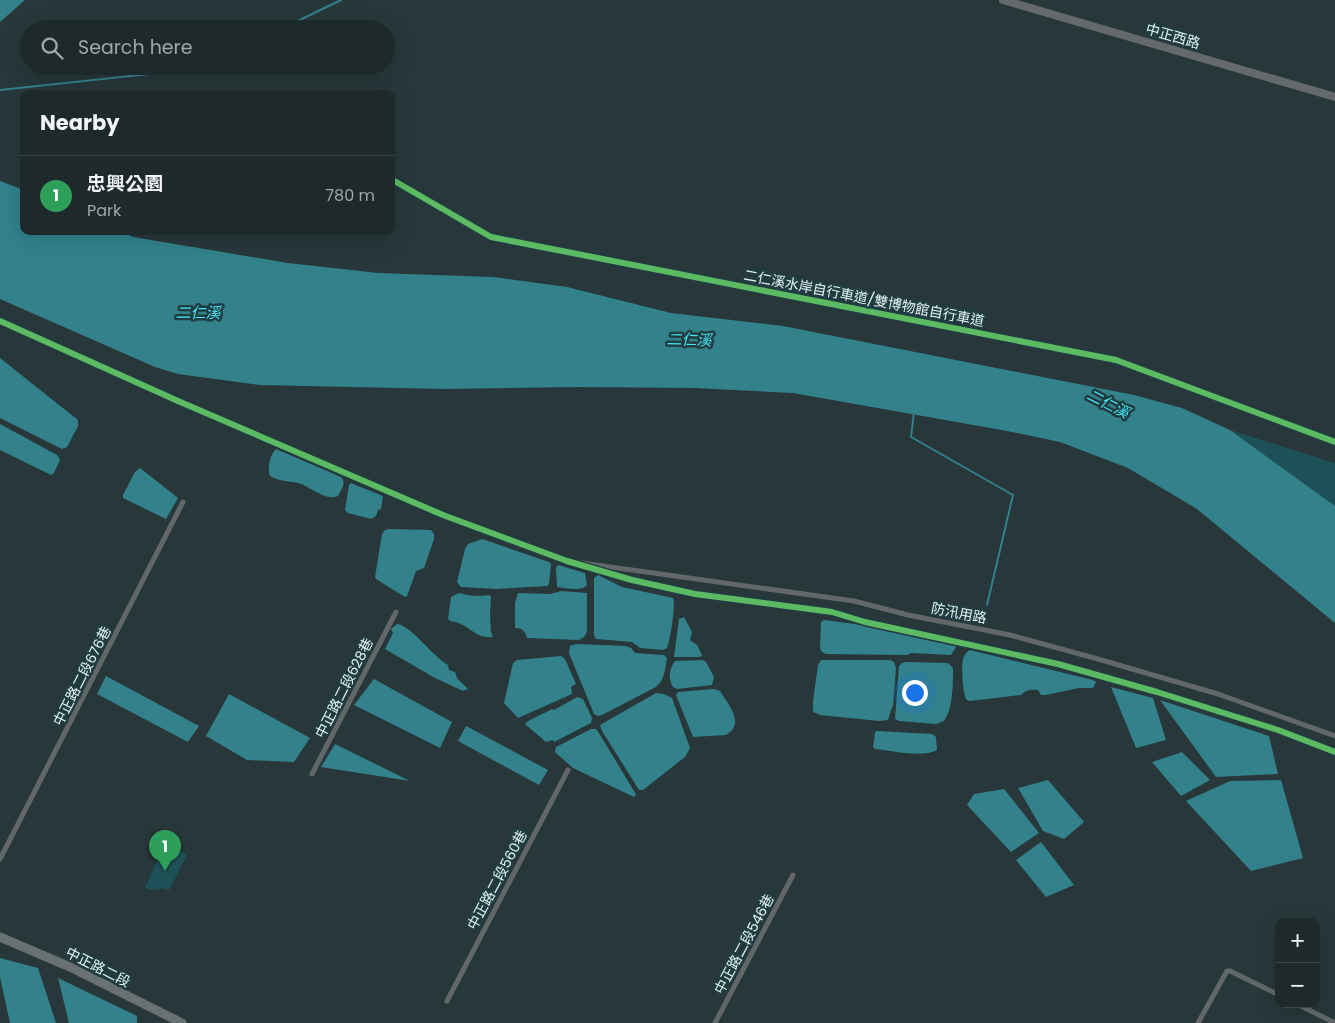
<!DOCTYPE html>
<meta charset="utf-8">
<style>
body{margin:0;font-family:Poppins,"Noto Sans TC",sans-serif;background:#2b3538;color:#f1f3f6}
.controls{position:absolute;right:15px;bottom:15px;display:grid;overflow:hidden;border-radius:10px;box-shadow:0 5px 20px #0002}
.controls button{width:45px;height:45px;display:grid;place-items:center;padding:0;border:0;border-bottom:1px solid #3c4548;background:#1e292c;color:#f1f3f6;font:25px sans-serif}
.you{position:absolute;left:914px;top:692px;width:18px;height:18px;margin:-12px;border:4px solid #fff;border-radius:50%;background:#1a73e8;box-shadow:0 0 0 8px #1a73e833}
.badge{display:grid;place-items:center;width:32px;height:32px;border-radius:50%;background:#ea580c;color:#fff;font-size:16px;font-weight:700}
.pin{position:absolute;translate:-50% -41px;filter:drop-shadow(0 1px 2px #0008)}
.pin::after{content:'';position:absolute;top:26px;width:18px;height:15px;background:inherit;clip-path:polygon(0 0,100% 0,50% 100%)}
.list{margin:0;padding:0;list-style:none}
h2{display:flex;justify-content:space-between;align-items:center;height:65px;margin:0;padding:0 20px;font-size:21px}
h2 small{font-size:16px;font-weight:400;color:#a1a6a9}
.list li{display:grid;grid-template-columns:32px 1fr auto;gap:15px;align-items:center;box-sizing:border-box;height:80px;padding:0 20px;border-top:1px solid #3c4548}
.list b{display:block;font-size:19px;white-space:nowrap}
.list p{margin:0;font-size:16px;white-space:nowrap;color:#a1a6a9}
.list em{font-size:16px;font-style:normal;color:#a1a6a9}
.icon{flex:none;width:28px;height:28px;fill:none;stroke:currentColor;stroke-width:2;stroke-linecap:round;stroke-linejoin:round}
.map{position:relative;flex:none;width:1335px;height:1023px;overflow:hidden}
.search{position:absolute;background:#1e292c;box-shadow:0 5px 20px #0002;left:20px;top:20px;width:375px;height:55px;display:flex;align-items:center;gap:12px;box-sizing:border-box;padding:0 18px;border-radius:28px;color:#a1a6a9;font-size:19px}
.panel{position:absolute;background:#1e292c;box-shadow:0 5px 20px #0002;left:20px;top:90px;width:375px;height:145px;border-radius:10px}
.map>svg:first-child{display:block}
.green{fill:#1e5157}
.water{fill:#32818b}
.lines{fill:none;stroke-linecap:round;stroke-linejoin:round}
.stream{stroke:#32818b;stroke-width:2}
.street{stroke:#626869;stroke-width:5}
.secondary{stroke:#646a6b;stroke-width:8}
.primary{stroke:#697172;stroke-width:9}
.cycleway-casing{stroke:#213d41;stroke-width:9}
.cycleway{stroke:#5cba63;stroke-width:6}
.labels{text-anchor:middle;stroke-width:5;stroke-linejoin:round;paint-order:stroke}
.street-label{font-size:14px;fill:#e2f3f5;stroke:#213d41}
.water-label{font-size:15px;font-style:italic;fill:#42e7f9;stroke:#213d41}
</style>
<div class="map">
<svg width="1335" height="1023" viewBox="0 0 1335 1023">
<rect width="100%" height="100%" fill="#28373a"/>
<g class="green">
<path d="M1230,430L1335,463V506Z"/>
<path d="M165,842L187,855L169,890L162,888L155,890L145,888Z"/>
</g>
<g class="water">
<path d="M0,0H25L0,22Z"/>
<path d="M0,181L24,190V231H121L133,237L288,263L378,273L493,277L567,287L671,313L783,326L1134,395L1182,408L1230,430L1335,506V623L1197,509L1128,468L1060,442L1007,431L793,393L695,388L578,387L444,389L260,385L178,374L155,367L0,299Z"/>
<path d="M0,358L78,420V426L67,447L62,449L0,418Z"/>
<path d="M0,424L57,455L60,460L54,473L51,475L47,473L0,450Z"/>
<path d="M276,449L341,477C347,483 341,490 338,496C326,502 310,486 298,483C288,481 279,481 270,476C267,469 270,454 276,449Z"/>
<path d="M140,468L178,498L166,519L123,498V495L135,472Z"/>
<path d="M351,483L383,496L381,509L378,510L376,516L371,519L348,513L345,510L349,485Z"/>
<path d="M389,529L431,530L434,534V539L424,568L416,571L407,596L405,597L376,579L375,577L382,534L385,530Z"/>
<path d="M482,539L549,562L551,564L549,584L547,586L497,589L461,587L457,582L465,549L468,544Z"/>
<path d="M558,565L585,573L587,585C581,592 565,588 557,587L556,568Z"/>
<path d="M598,575L622,587L673,598C676,603 670,643 667,648L663,650L640,648L632,642L596,639L594,635V578Z"/>
<path d="M561,591L587,593V632L584,637L579,640L527,638C525,631 523,628 515,628V603L518,593L550,594Z"/>
<path d="M459,593C470,596 478,597 489,595L491,597L490,615L491,632L493,637C478,639 472,629 459,623C455,621 452,623 448,619L451,597Z"/>
<path d="M684,617L692,632L690,640L697,645L702,655L700,657H674L679,619Z"/>
<path d="M824,620L885,628L955,644L956,647L951,655L911,653L907,655L826,654L822,652L820,648L821,622Z"/>
<path d="M397,624C411,625 433,657 448,665L449,670L455,672L457,678L468,689L463,691L435,678L385,649L393,633L391,629Z"/>
<path d="M576,644L626,646L631,648L635,653L664,655L667,658C665,669 665,679 656,687L602,715L598,716L594,714L569,653L570,646Z"/>
<path d="M970,650L1093,680L1096,682L1093,688H1079L1046,695H1041L1038,690C1030,689 1026,690 1021,695L970,701C967,700 966,700 965,696C963,690 961,665 963,659C964,655 966,652 970,650Z"/>
<path d="M561,656L565,659L576,684L571,687L572,694L518,718L504,703L513,663L517,660Z"/>
<path d="M703,660L706,662L714,677L712,685L677,689L673,687C668,679 669,669 675,661Z"/>
<path d="M821,660H890L894,662L896,668L893,707H892L888,720L879,721L820,715L813,712V701L818,665Z"/>
<path d="M907,662L948,663L953,668C953,684 953,708 944,721L936,724L899,721L895,719L899,666L902,663Z"/>
<path d="M106,676L199,726L188,742L97,694Z"/>
<path d="M374,679L452,722L440,748L354,705Z"/>
<path d="M1111,687L1153,698L1166,740L1136,748Z"/>
<path d="M714,689L720,691C728,704 746,724 726,735L693,737L676,695L678,692Z"/>
<path d="M656,693L664,694L672,698L690,748L685,757L643,790H639L602,731L600,725Z"/>
<path d="M229,694L310,738L294,762L247,760L206,736Z"/>
<path d="M577,697L583,699L592,718L591,723L554,742L553,740L546,742L525,724L528,721L552,709L554,710Z"/>
<path d="M1160,700L1269,736L1278,774L1216,777Z"/>
<path d="M466,726L548,770L539,785L458,741Z"/>
<path d="M591,729H596L599,733L634,791L636,795L634,797L573,768L555,752L556,747Z"/>
<path d="M877,731L932,734L936,737L937,750C923,758 892,751 875,749L873,747L875,732Z"/>
<path d="M335,744L410,781L321,767Z"/>
<path d="M1182,752L1210,780L1181,796L1152,762Z"/>
<path d="M1048,780L1084,822L1064,839L1043,831L1018,788Z"/>
<path d="M1281,780L1303,858L1251,871L1186,801L1230,781Z"/>
<path d="M1004,789L1039,833L1011,852L967,805L974,794Z"/>
<path d="M1041,842L1074,885L1046,897L1016,860Z"/>
<path d="M0,958L38,968L56,1023H10L0,977Z"/>
<path d="M58,978L137,1016V1023H69Z"/>
</g>
<g class="lines">
<g class="stream">
<path d="M281,29L341,0"/>
<path d="M0,90L159,73L179,66"/>
<path d="M914,412L911,437L1013,495L987,605"/>
</g>
<g class="street">
<path d="M0,321L178,401L443,515L567,561L632,580L695,594L832,612L865,622L1058,664L1157,692L1278,730L1335,752"/>
<path d="M582,563L854,601L908,615L1010,635L1098,659L1218,694L1335,736"/>
<path d="M312,774L396,612"/>
<path d="M0,859L183,502"/>
<path d="M447,1001L568,770"/>
<path d="M1297,1004L1335,1023"/>
<path d="M715,1023L793,875"/>
<path d="M1198,1023L1227,971H1230L1279,995"/>
</g>
<path class="secondary" d="M1003,0L1335,97"/>
<path class="primary" d="M0,937L70,967L182,1023"/>
<defs>
<g id="cycleway">
<path d="M391,179L491,237L1116,360L1335,442"/>
<path d="M0,321L178,401L443,515L567,561L632,580L695,594L832,612L865,622L1058,664L1157,692L1278,730L1335,752"/>
</g>
</defs>
<use href="#cycleway" class="cycleway-casing"/>
<use href="#cycleway" class="cycleway"/>
</g>
<g class="labels">
<g class="street-label">
<text transform="translate(1173 36) rotate(16)" y="5">中正西路</text>
<text transform="translate(864 298) rotate(11)" y="5">二仁溪水岸自行車道/雙博物館自行車道</text>
<text transform="translate(959 613) rotate(11)" y="5">防汛用路</text>
<text transform="translate(82 676) rotate(-63)" y="5">中正路二段676巷</text>
<text transform="translate(344 688) rotate(-63)" y="5">中正路二段628巷</text>
<text transform="translate(497 880) rotate(-62)" y="5">中正路二段560巷</text>
<text transform="translate(744 944) rotate(-62)" y="5">中正路二段546巷</text>
<text transform="translate(98 967) rotate(27)" y="5">中正路二段</text>
</g>
<g class="water-label">
<text x="198" y="318">二仁溪</text>
<text transform="translate(689 340) rotate(1)" y="5">二仁溪</text>
<text transform="translate(1108 404) rotate(27)" y="5">二仁溪</text>
</g>
</g>
</svg>
<div class="controls">
<button>+</button>
<button>−</button>
</div>
<div class="you"></div>
<div class="pin badge" style="left:165px;top:871px;background:#2e9e5b">1</div>
<div class="search"><svg class="icon" aria-label="search" viewBox="0 0 24 24"><circle cx="10" cy="10" r="6"/><path d="M15 15l6 6"/></svg>Search here</div>
<section class="panel">
<h2>Nearby<small></small></h2>
<ul class="list">
<li><span class="badge" style="background:#2e9e5b">1</span><div><b>忠興公園</b><p>Park</p></div><em>780 m</em></li>
</ul>
</section>
</div>
